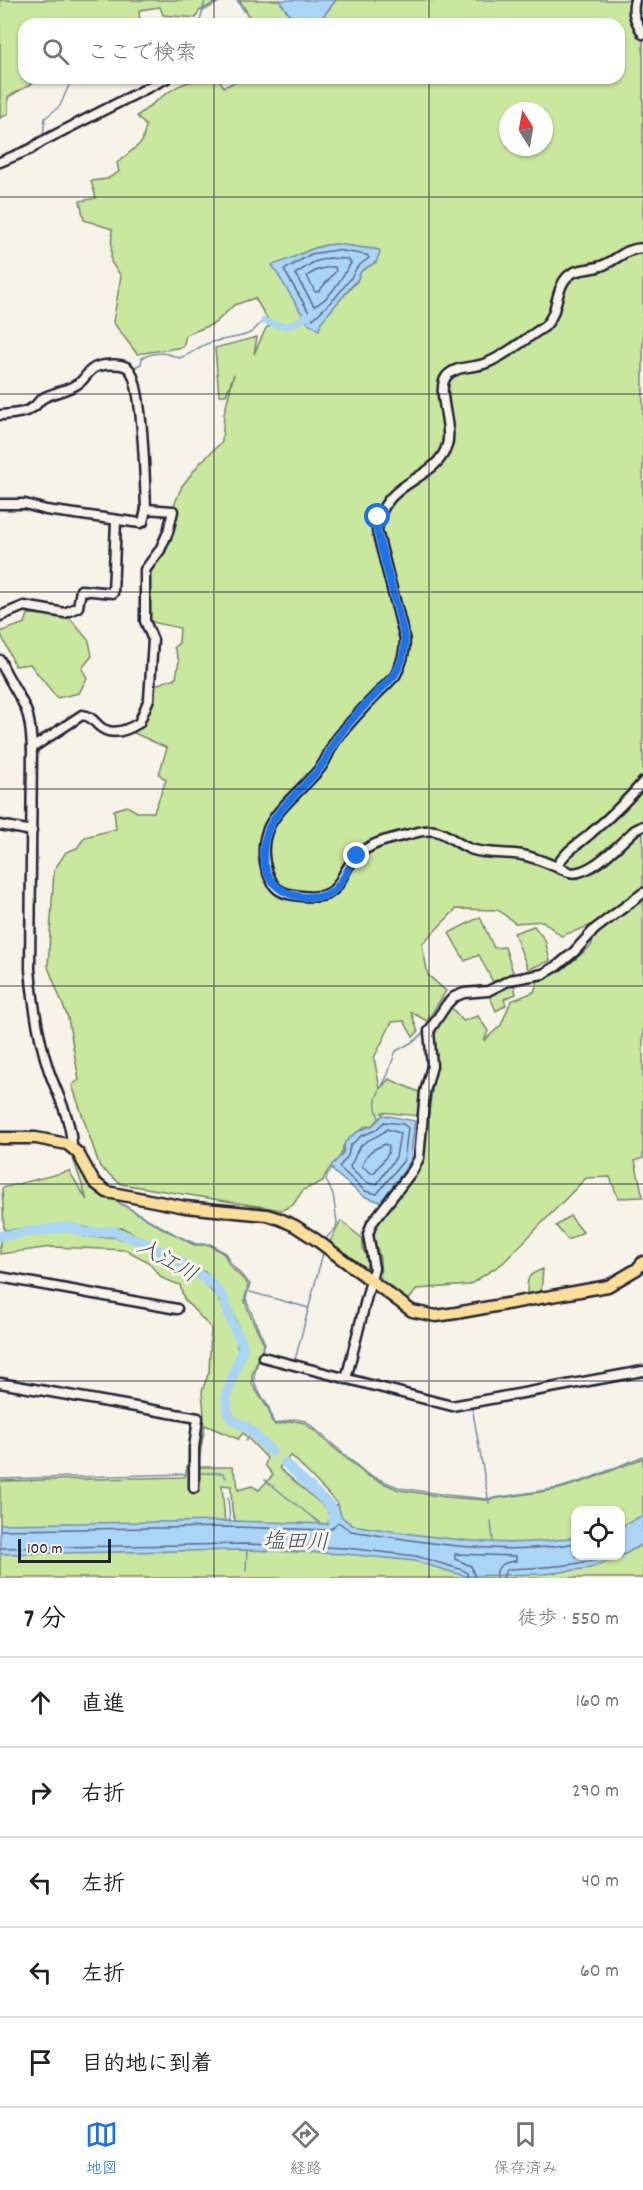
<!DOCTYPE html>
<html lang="ja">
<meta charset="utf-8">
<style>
body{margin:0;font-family:Dekko,"Klee One",sans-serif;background:#f2f2f2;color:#222}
.controls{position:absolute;right:18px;bottom:18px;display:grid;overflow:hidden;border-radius:12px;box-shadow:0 2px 4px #0004}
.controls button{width:54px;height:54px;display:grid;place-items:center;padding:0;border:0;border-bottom:2px solid #e0e0e0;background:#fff;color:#222;font:30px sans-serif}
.compass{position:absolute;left:499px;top:102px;width:54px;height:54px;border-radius:50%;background:#fff;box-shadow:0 2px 4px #0004;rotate:349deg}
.scale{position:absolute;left:18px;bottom:15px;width:93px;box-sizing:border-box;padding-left:6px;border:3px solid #22223b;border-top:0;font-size:16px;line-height:21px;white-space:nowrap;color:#22223b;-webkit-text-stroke:4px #f7f3e8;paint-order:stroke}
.stop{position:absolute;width:18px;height:18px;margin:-14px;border:4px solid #1a73e8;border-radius:50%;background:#fff}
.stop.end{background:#1a73e8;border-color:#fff;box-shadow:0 2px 6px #0008}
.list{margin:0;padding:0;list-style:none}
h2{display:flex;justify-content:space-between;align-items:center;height:78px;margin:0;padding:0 24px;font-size:26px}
h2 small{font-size:20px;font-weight:400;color:#767676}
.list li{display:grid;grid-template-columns:39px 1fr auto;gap:18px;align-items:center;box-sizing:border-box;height:90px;padding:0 24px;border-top:2px solid #e0e0e0}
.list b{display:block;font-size:22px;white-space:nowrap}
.list em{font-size:20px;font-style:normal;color:#767676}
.icon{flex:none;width:33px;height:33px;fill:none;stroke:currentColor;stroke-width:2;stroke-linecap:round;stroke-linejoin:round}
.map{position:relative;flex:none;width:643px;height:1578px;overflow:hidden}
.search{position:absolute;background:#fff;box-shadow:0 2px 4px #0004;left:18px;right:18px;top:18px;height:66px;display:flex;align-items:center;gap:15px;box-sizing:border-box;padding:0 21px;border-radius:18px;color:#767676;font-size:22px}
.sheet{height:528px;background:#fff}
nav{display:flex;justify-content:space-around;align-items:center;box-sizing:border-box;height:84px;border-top:2px solid #e0e0e0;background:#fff;font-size:16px;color:#767676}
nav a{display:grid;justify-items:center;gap:3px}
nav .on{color:#1a73e8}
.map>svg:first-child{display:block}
.green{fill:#cae79e;stroke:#76846c;stroke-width:1.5;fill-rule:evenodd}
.water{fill:#abd5f6;stroke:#748dab;stroke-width:1.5}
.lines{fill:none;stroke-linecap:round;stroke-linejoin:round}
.shore{stroke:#596a86;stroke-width:1.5}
.stream{stroke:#748dab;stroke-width:1.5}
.canal{stroke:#abd5f6;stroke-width:7}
.river{stroke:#abd5f6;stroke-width:10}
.minor-casing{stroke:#22223b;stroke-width:13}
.major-casing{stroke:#22223b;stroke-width:15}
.minor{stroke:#f7f3e8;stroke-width:8}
.major{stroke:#fcde96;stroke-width:10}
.route{stroke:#1a73e8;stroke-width:8}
.grid{fill:none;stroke:#22223b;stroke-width:1.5;stroke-opacity:0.55}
.labels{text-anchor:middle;stroke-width:6;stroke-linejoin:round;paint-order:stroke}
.water-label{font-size:22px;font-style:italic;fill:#444f6a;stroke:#f7f3e8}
</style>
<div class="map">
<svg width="643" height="1578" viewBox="0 0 643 1578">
<rect width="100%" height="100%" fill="#f7f3e8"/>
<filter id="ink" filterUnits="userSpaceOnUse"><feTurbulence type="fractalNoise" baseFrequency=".0167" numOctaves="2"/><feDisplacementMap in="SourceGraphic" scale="12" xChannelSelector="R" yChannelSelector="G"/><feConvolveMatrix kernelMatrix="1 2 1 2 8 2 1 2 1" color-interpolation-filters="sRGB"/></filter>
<g filter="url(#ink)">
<g class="green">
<path d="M0,0H220L199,11L196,18L163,15L160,7L139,10L140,24H24V78L50,79L35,82L8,97V114L0,118Z"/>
<path d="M239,0H279L296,24H255Z"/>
<path d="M336,0H643V1158L635,1161L643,1197L618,1198L610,1177L586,1178L503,1263L469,1285L417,1289L408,1301L381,1283L380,1258L374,1238L375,1228L380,1217L416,1173L422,1160L437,1055C430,1033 439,1024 451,1007L463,1021L478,1016L488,1031L484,1041L501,1025L511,1001L534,992L538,980L563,969L591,946L596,932L589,926L561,936L543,921L515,923L498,910L456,909L422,944L428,975L446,991L427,1021L411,1012L418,1032L413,1037L404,1021L392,1022L374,1058L380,1089L389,1079L419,1092V1116L382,1112L383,1115L373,1125L364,1127L343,1146C344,1160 325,1167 323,1181L303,1190L293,1205L282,1210L121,1184L100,1167L72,1085L79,1080L68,1018L48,967L54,870L66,852L77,848L85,837L116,829L114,810L127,806L137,812H154L166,780L159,774L167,748L132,732L144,721L155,685L176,678L179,661L174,647L179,643L180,628L147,621V571L182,486L200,463L222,442L224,414L234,374L226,395H219L215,348L257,337L254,354L266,328L271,325L255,298L234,305L215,323L186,335L183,347L137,354L113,322L121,276L111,262L112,229L84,220L80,201L96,198L91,181L107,179L119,172L117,163L142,142L146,126L137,116C167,93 179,78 218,78L224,87L243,78H619V24H317ZM508,111H544V147H508ZM336,244L379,250L376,262L361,271L357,281L320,322L273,265C297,259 310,245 336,244Z"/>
<path d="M28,614L68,616L89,641L92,656L82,668L87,678L79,693L57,698L30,664L15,666L0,632L25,623Z"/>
<path d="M480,917L494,948L505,947L513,972L493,982L479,955L465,961L449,933Z"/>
<path d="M534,926L545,940L550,961L528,969L514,933Z"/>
<path d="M514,984L516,994L504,999L506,1005L496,1011L489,995Z"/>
<path d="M72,1155C80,1166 83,1179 93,1189C101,1196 112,1195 119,1203L194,1245H210L224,1254L230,1266L248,1284C248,1289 246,1293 245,1298C244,1307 260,1334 264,1344L252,1375V1384L269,1410L271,1420L275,1425L293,1421L305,1423L366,1475L399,1490L446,1497L486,1500L559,1489L588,1480L643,1458V1529L621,1538L620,1510H576L575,1552L359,1536L336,1516L338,1504L291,1455L279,1468L327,1509L329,1515V1524L238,1530L232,1510L231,1486L222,1485L225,1523L0,1530V1481L185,1477L197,1417L204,1415L202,1391L209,1372L211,1328L184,1299L180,1285L162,1278L147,1261L126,1250L52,1247L0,1254V1238L45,1231H74L85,1237H111L131,1241L152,1250L197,1275L218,1298L236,1338L238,1350L223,1399L228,1420L246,1431L270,1454L274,1451L254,1428L234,1417L228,1402L245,1350L243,1337L225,1295L205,1272L123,1228L97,1230L73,1225L4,1230L2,1188L69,1171L87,1200ZM205,1425L238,1439L243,1433L267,1458L265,1465L273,1475L259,1490L252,1486L238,1490L237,1480L232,1467H198Z"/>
<path d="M570,1216L583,1232L568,1240L556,1226Z"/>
<path d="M341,1221L363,1239V1249L369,1261L365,1269L329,1243Z"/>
<path d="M543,1269L541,1293L527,1296C527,1279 526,1275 543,1269Z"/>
<path d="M643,1538V1578H0V1541L344,1545L434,1557L620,1556Z"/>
</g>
<g class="water">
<path d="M279,0H336L317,24H296Z"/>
<path d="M336,244L379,250L380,252L376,262L361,271L357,280L321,322L319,330L307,322L272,265C296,259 311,245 336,244Z"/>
<path d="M383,1115L415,1121L410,1162L381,1202L363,1196L334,1172L331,1166L343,1154L345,1142L357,1132L373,1125Z"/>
<path d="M338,1504L341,1516L352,1525C425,1536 502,1551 575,1537L576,1556H620L621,1527L643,1515V1544L620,1557L590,1568L545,1574L465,1576L415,1561L346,1554L245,1550L0,1554V1524L234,1521L328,1524L329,1515L327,1509Z"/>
</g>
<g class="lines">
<g class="shore">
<path d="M336,250L367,255L369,258L357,267L351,278L335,298L313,319L284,270L311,254Z"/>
<path d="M329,258L348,259L351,263C341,278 331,299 314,306L295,274L314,262Z"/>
<path d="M330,267H335L336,271L319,291L315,292L307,276L317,270Z"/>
<path d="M384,1122L403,1124L408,1128L404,1160L377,1194L365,1191L339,1167L348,1156L350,1146L361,1136L376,1130Z"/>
<path d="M387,1129L400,1133L396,1157L377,1184C367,1186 358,1175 351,1169L350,1166C355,1160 355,1153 359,1148C366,1138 379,1138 387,1129Z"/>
<path d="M385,1144L389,1146L388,1154L374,1173H371L362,1166C367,1151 372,1150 385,1144Z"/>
<path d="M0,1530L235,1527L327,1530L332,1528L338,1522L351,1531C424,1542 502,1557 576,1543"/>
<path d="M0,1548L245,1544L346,1548L416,1556L463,1570L467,1573L468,1578"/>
<path d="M475,1578L471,1566L455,1559V1554L516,1556V1561C504,1562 496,1565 496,1578"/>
<path d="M503,1578L505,1572L509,1569C543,1567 576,1567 607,1556"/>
</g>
<g class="stream">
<path d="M237,0L247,15"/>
<path d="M203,11L223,0"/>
<path d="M196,24L200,21L205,0"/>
<path d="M43,136L45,118L60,106L72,78"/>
<path d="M108,369L124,370"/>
<path d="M131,369L141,364L142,358C155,351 167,352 179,358C189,356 195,349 204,345C218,338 236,340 250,333C256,330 258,324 264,321"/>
<path d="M569,951L593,925L643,887"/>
<path d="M510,976L541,970L551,965"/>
<path d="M434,1015C442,1002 450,991 466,989"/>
<path d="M379,1118C370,1097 381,1091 388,1074C391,1066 393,1058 396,1051L416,1040L426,1030"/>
<path d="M122,1204L165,1230L196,1244H210L225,1253L232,1265L250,1284C249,1289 247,1294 246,1298C246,1303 262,1335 265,1344L261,1353"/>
<path d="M326,1241L328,1236L336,1228L337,1222L333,1194L326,1180L327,1175L333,1168"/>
<path d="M323,1253L295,1360L344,1372"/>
<path d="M250,1292L309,1308"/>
<path d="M260,1357C249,1385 254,1382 268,1406C272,1412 270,1418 275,1424L294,1419L306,1421L367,1474L400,1488L447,1495L488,1499L559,1488L588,1479L643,1456"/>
<path d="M351,1374L452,1401L643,1366"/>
<path d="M472,1407L489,1503"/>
<path d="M246,1441L252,1432"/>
<path d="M201,1473H223L226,1478"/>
<path d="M0,1479L186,1474"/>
<path d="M265,1480L321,1524"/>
<path d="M228,1497L230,1523"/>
<path d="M491,1521L493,1541"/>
<path d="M246,1571L247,1550"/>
</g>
<path class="canal" d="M264,321C288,329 290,327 311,314"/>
<g class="river">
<path d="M0,1236L68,1227L87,1233L111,1231L144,1242L194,1270L215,1287L224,1299L231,1321L243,1345L241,1354L226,1396L228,1414L231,1419L248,1428L272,1452"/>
<path d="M285,1463L330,1506L333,1512V1520"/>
</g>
<defs>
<g id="minor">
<path d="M635,0C631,14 636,21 643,34"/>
<path d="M0,162L31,149L41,142L167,78"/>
<path d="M643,248C623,249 618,260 601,266C587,271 573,267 564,281C554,297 558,314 544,327C526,338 508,354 489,362C476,369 456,364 446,377C436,391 453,427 447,445C437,482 381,479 377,531L405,639C405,653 402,664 395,676C375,696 353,717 336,740C330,748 327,759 321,767C307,785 276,809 268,829C261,846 263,866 272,882C276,890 285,894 294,895C350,904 331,875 363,851C376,841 398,837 414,833C442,825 446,838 468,848C484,855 505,852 522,855C539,858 553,866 569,872C589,878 621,842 635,830L643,826"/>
<path d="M0,415C12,414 25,414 35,406C38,403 40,399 45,397C56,392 69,390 79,383C86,378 89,368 99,366C107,364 124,363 129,369C143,383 145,486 146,509"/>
<path d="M0,504H25L46,510L140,523L143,522L146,509L173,511L168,532L160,550L145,570V621L153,640L149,699L139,723C126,731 110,737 98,725C92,719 90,716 82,715L32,748"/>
<path d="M0,616L24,606L65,613L78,607L81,590L113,593L116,521"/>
<path d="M0,660C7,678 19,693 26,710C31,722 31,735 32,748L30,969C33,1004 38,1038 49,1071C58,1096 72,1121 72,1148"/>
<path d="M0,825L32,831"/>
<path d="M557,866C567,849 577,846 591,833C610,817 627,801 643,782"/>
<path d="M0,1277L177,1309"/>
<path d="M263,1357L452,1406L643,1371"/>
<path d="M346,1379L374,1268L368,1234L372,1223L413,1170L419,1158L425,1092L432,1066L429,1031L447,1004L454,997L464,993L488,991L510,980L543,974L557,966L574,952L595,929L643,893"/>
<path d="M0,1383L198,1418L194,1448V1488"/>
</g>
<path id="major" d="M0,1138H36L67,1144L78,1153L94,1182L107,1192L185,1207L267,1215L280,1219L295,1226L315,1239L412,1311L436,1316L456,1313L608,1286L637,1269L643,1262"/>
</defs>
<use href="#minor" class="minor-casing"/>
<use href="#major" class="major-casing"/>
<use href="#minor" class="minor"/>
<use href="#major" class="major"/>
</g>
</g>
<g class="lines" filter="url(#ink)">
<path class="route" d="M357,856C348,867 343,884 331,893C323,898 313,897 305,897C268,894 256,863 268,830C275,811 306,785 320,768C327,759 330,749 336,740C352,717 374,696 394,676C402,664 405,653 405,639L377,531L378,517"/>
</g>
<path class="grid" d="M214,0V24M429,0V24M214,78V1578M429,78V1578M0,197H643M0,394H643M0,592H643M0,789H643M0,986H643M0,1184H643M0,1381H643"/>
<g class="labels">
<g class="water-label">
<text transform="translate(168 1259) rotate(30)" y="8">入江川</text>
<text transform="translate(296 1540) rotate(1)" y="8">塩田川</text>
</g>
</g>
</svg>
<div class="controls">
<button><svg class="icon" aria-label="locate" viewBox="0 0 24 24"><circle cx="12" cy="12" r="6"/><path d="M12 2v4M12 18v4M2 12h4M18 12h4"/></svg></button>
</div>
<svg class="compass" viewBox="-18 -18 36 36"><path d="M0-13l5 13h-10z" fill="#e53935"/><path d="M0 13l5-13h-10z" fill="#767676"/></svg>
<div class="scale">100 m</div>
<div class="stop" style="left:378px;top:517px"></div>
<div class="stop end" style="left:357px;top:856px"></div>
<div class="search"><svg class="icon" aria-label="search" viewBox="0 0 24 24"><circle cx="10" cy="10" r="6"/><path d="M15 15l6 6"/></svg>ここで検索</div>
</div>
<section class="sheet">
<h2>7 分<small>徒歩 · 550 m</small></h2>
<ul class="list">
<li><svg class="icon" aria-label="ahead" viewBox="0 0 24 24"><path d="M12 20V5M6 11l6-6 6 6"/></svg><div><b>直進</b></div><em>160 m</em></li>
<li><svg class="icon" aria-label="right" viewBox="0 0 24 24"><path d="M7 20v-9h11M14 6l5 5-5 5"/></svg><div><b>右折</b></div><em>290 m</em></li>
<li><svg class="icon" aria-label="left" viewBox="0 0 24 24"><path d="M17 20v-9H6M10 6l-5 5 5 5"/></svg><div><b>左折</b></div><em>40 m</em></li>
<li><svg class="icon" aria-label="left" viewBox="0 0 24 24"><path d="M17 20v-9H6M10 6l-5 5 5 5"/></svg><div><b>左折</b></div><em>60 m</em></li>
<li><svg class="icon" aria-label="arrive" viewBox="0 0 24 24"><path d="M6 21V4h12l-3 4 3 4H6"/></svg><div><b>目的地に到着</b></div></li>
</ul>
</section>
<nav>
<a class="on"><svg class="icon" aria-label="map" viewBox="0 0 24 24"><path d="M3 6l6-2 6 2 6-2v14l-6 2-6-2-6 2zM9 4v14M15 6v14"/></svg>地図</a>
<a><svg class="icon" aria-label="directions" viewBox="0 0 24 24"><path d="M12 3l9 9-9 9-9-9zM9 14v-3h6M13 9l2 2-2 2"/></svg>経路</a>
<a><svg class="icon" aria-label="saved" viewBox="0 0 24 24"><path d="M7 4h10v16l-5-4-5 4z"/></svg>保存済み</a>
</nav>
